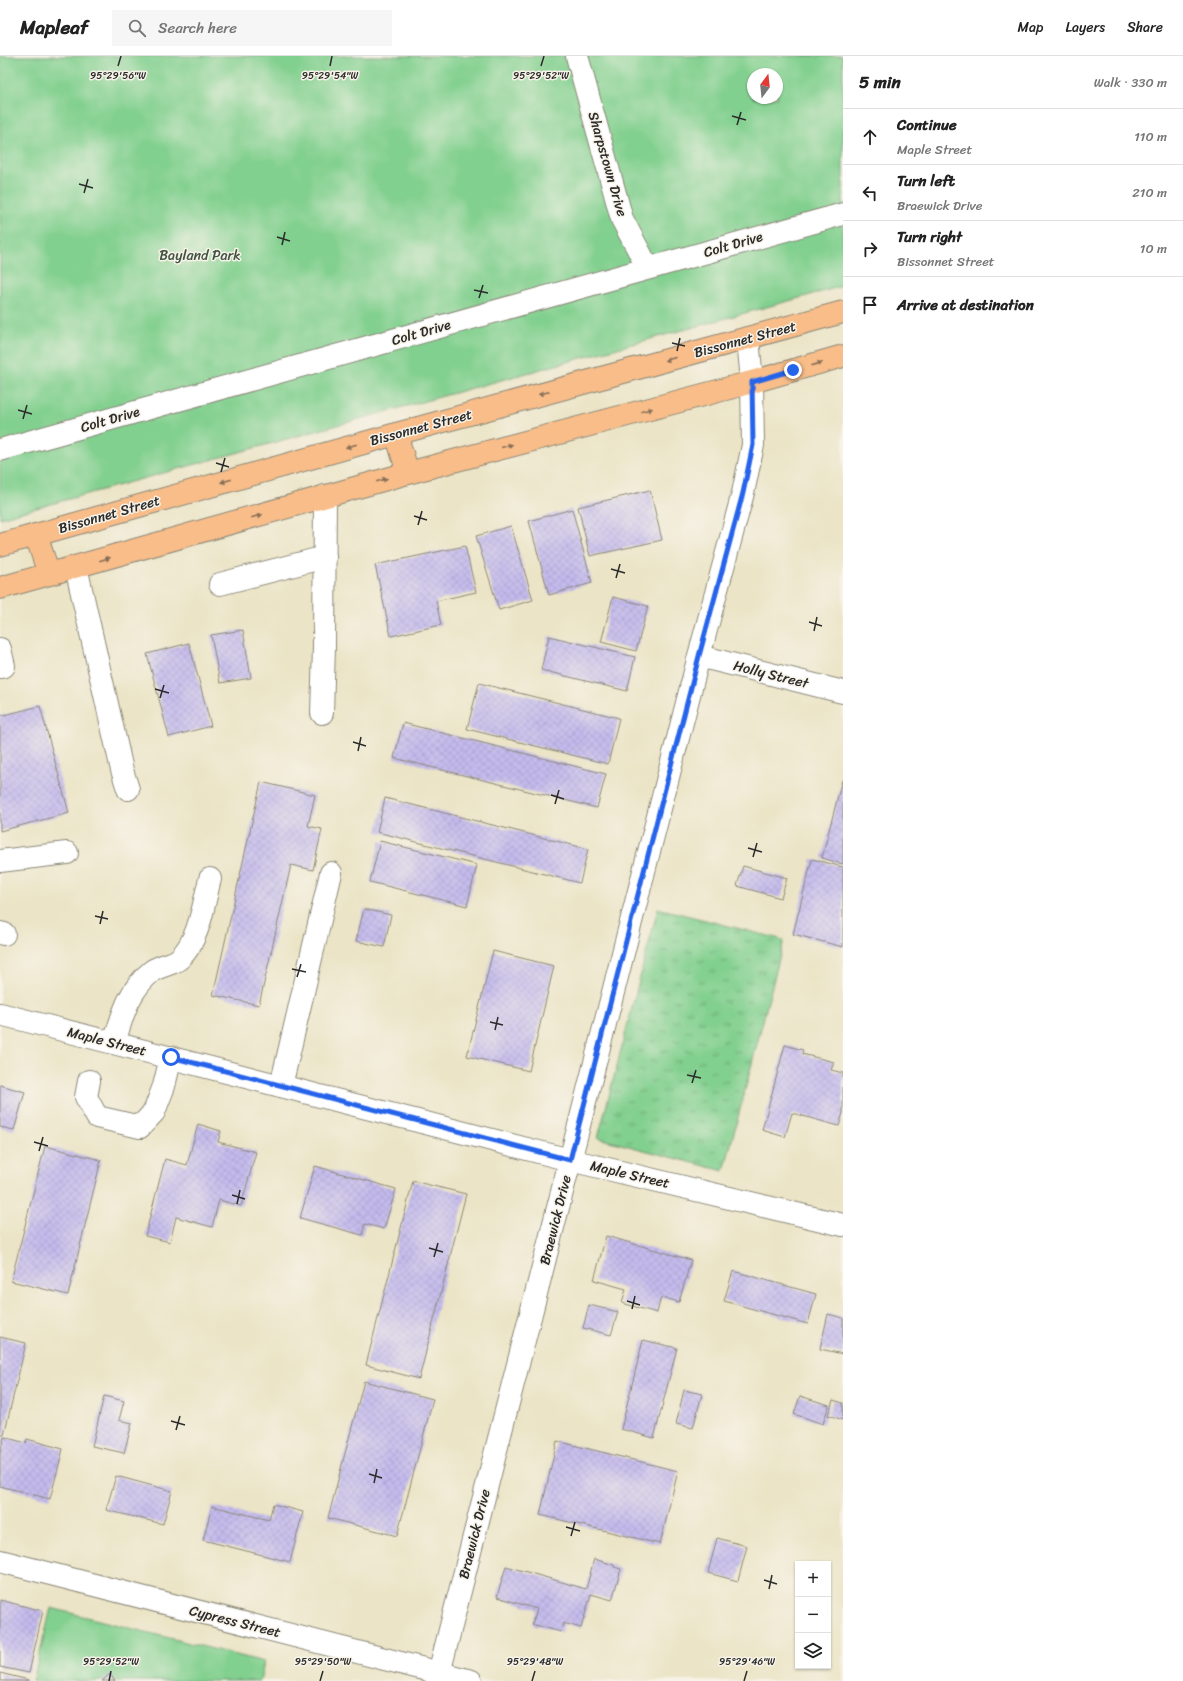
<!DOCTYPE html>
<meta charset="utf-8">
<style>
body{margin:0;font-family:Sriracha,sans-serif;background:#f6f6f6;color:#222}
.controls{position:absolute;right:12px;bottom:12px;display:grid;overflow:hidden;border-radius:0px;box-shadow:0 1px 3px #0004}
.controls button{width:36px;height:36px;display:grid;place-items:center;padding:0;border:0;border-bottom:1px solid #e0e0e0;background:#fff;color:#222;font:20px sans-serif}
.compass{position:absolute;left:747px;top:12px;width:36px;height:36px;border-radius:50%;background:#fff;box-shadow:0 1px 3px #0004;rotate:15deg}
.stop{position:absolute;width:12px;height:12px;margin:-9px;border:3px solid #2563eb;border-radius:50%;background:#fff}
.stop.end{background:#2563eb;border-color:#fff;box-shadow:0 1px 4px #0008}
.list{margin:0;padding:0;list-style:none}
h2{display:flex;justify-content:space-between;align-items:center;height:52px;margin:0;padding:0 16px;font-size:17px}
h2 small{font-size:13px;font-weight:400;color:#767676}
.list li{display:grid;grid-template-columns:26px 1fr auto;gap:12px;align-items:center;box-sizing:border-box;height:56px;padding:0 16px;border-top:1px solid #e0e0e0}
.list b{display:block;font-size:15px;white-space:nowrap}
.list p{margin:0;font-size:13px;white-space:nowrap;color:#767676}
.list em{font-size:13px;font-style:normal;color:#767676}
.icon{flex:none;width:22px;height:22px;fill:none;stroke:currentColor;stroke-width:2;stroke-linecap:round;stroke-linejoin:round}
.map{position:relative;flex:none;width:843px;height:1625px;overflow:hidden}
header{display:flex;align-items:center;gap:24px;box-sizing:border-box;height:56px;padding:0 20px;background:#fff;border-bottom:1px solid #e0e0e0}
header strong{font-size:19px}
nav{display:flex;gap:22px;margin-inline-start:auto;font-size:14px}
.search{width:280px;height:36px;background:#f6f6f6;display:flex;align-items:center;gap:10px;box-sizing:border-box;padding:0 14px;border-radius:0px;color:#767676;font-size:15px}
main{display:flex}
aside{flex:1;background:#fff}
.map>svg:first-child{display:block}
.grass{fill:url(#grass-tufts);stroke:#567e5d}
.green{fill:#82d08f;stroke:#567e5d;fill-rule:evenodd}
.building{fill:url(#building-cross-hatch)}
.lines{fill:none;stroke-linecap:round;stroke-linejoin:round}
.minor-casing{stroke:#8b8878;stroke-width:24}
.major-casing{stroke:#8b8878;stroke-width:24}
.minor{stroke:#fff;stroke-width:22}
.major{stroke:#f8bd89;stroke-width:22}
.oneway{fill:#876d55}
.route{stroke:#2563eb;stroke-width:5}
.ticks{fill:none;stroke:#2b2b2b;stroke-width:1.5}
.labels{text-anchor:middle;stroke-width:3;stroke-linejoin:round;paint-order:stroke}
.street-label{font-size:14px;fill:#2b2b2b;stroke:#f7f3e8}
.park-label{font-size:14px;fill:#415444;stroke:#f7f3e8}
.ticks-label{font-size:10px;text-anchor:middle;fill:#2b2b2b;stroke:#f7f3e8;stroke-width:3;stroke-linejoin:round;paint-order:stroke}
</style>
<header>
<strong>Mapleaf</strong>
<div class="search"><svg class="icon" aria-label="search" viewBox="0 0 24 24"><circle cx="10" cy="10" r="6"/><path d="M15 15l6 6"/></svg>Search here</div>
<nav><a>Map</a><a>Layers</a><a>Share</a></nav>
</header>
<main>
<div class="map">
<svg width="843" height="1625" viewBox="0 0 843 1625">
<defs>
<pattern id="grass-tufts" width="24" height="20" patternUnits="userSpaceOnUse"><rect width="24" height="20" fill="#82d08f"/><path d="M3 7l-1-3M5 7V3M7 7l1-3M15 17l-1-3M17 17v-4M19 17l1-3" fill="none" stroke="#6ba975"/></pattern>
<pattern id="building-cross-hatch" width="8" height="8" patternUnits="userSpaceOnUse"><rect width="8" height="8" fill="#c4bbed"/><path d="M0 0l8 8M0 8l8-8" fill="none" stroke="#a9a1cb"/></pattern>
</defs>
<rect width="100%" height="100%" fill="#f7f3e8"/>
<filter id="ink" filterUnits="userSpaceOnUse"><feTurbulence type="fractalNoise" baseFrequency=".025" numOctaves="2"/><feDisplacementMap in="SourceGraphic" scale="8" xChannelSelector="R" yChannelSelector="G"/><feConvolveMatrix kernelMatrix="1 2 1 2 8 2 1 2 1" color-interpolation-filters="sRGB"/></filter>
<filter id="wash" filterUnits="userSpaceOnUse"><feTurbulence type="fractalNoise" baseFrequency=".012" numOctaves="4" result="noise"/><feDisplacementMap in="SourceGraphic" scale="16" xChannelSelector="R" yChannelSelector="G"/><feGaussianBlur stdDeviation="0.9" result="paint"/><feColorMatrix in="noise" values="0 0 0 0 0 0 0 0 0 0 0 0 0 0 0 0 0 1.4 0 .05"/><feComposite in="paint" operator="in"/></filter>
<g filter="url(#wash)">
<rect width="100%" height="100%" fill="#ebe4c6"/>
<path class="grass" d="M658,852L784,884L724,1115L598,1082Z"/>
<g class="green">
<path d="M0,0H843V230L0,462ZM753,18H777V42H753Z"/>
<path d="M51,1552L264,1606L260,1625H33Z"/>
</g>
<g id="blocks">
<g class="building">
<path d="M650,434L662,484L590,500L578,451Z"/>
<path d="M572,453L592,527L549,539L529,465Z"/>
<path d="M511,470L533,544L499,554L476,480Z"/>
<path d="M465,490L476,536L436,545L441,569L391,580L375,509Z"/>
<path d="M613,541L648,550L636,595L601,586Z"/>
<path d="M243,574L251,622L220,627L211,579Z"/>
<path d="M549,580L635,601L627,635L541,614Z"/>
<path d="M189,587L211,670L169,681L147,598Z"/>
<path d="M479,627L619,662L608,708L467,673Z"/>
<path d="M40,650L69,757L0,775V660Z"/>
<path d="M403,667L606,718L597,752L394,702Z"/>
<path d="M842,724H843V808L822,802Z"/>
<path d="M261,726L315,739L308,770L322,773L313,814L291,809L259,949L213,939Z"/>
<path d="M385,742L588,793L580,827L377,776Z"/>
<path d="M380,785L477,809L467,850L370,826Z"/>
<path d="M812,803L843,811V891L793,878Z"/>
<path d="M743,810L787,822L781,842L737,830Z"/>
<path d="M364,853L391,859L384,891L356,885Z"/>
<path d="M493,895L554,910L529,1015L467,1000Z"/>
<path d="M785,989L803,994L802,998L834,1006L831,1014L843,1017V1057L839,1070L792,1057L785,1081L762,1074Z"/>
<path d="M0,1029L25,1036L14,1074L0,1071Z"/>
<path d="M198,1068L221,1075L218,1086L256,1096L241,1150L219,1144L212,1171L176,1161L170,1186L145,1180L165,1103L187,1109Z"/>
<path d="M45,1090L101,1104L68,1239L11,1225Z"/>
<path d="M315,1110L396,1133L384,1173L365,1168L362,1179L300,1162Z"/>
<path d="M413,1125L466,1138L419,1323L366,1309Z"/>
<path d="M606,1180L691,1204L679,1246L661,1241L657,1257L622,1247L626,1233L594,1224Z"/>
<path d="M733,1215L816,1238L808,1268L724,1245Z"/>
<path d="M589,1249L618,1256L611,1279L583,1272Z"/>
<path d="M828,1258L843,1262V1298L820,1293Z"/>
<path d="M0,1281L26,1287L4,1379H0Z"/>
<path d="M643,1284L677,1292L654,1382L621,1373Z"/>
<path d="M364,1325L433,1343L397,1480L328,1462Z"/>
<path d="M684,1334L702,1338L693,1372L676,1368Z"/>
<path d="M104,1340L124,1345L119,1364L132,1367L124,1397L92,1390Z"/>
<path d="M800,1340L829,1349L823,1368L794,1358Z"/>
<path d="M833,1344L843,1347V1364L828,1359Z"/>
<path d="M4,1381L26,1387L27,1383L63,1393L50,1443L0,1430V1397Z"/>
<path d="M557,1385L678,1415L660,1488L540,1459Z"/>
<path d="M116,1420L172,1435L163,1468L106,1454Z"/>
<path d="M273,1448L303,1456L290,1506L203,1484L212,1450L269,1464Z"/>
<path d="M717,1482L747,1490L738,1525L708,1517Z"/>
<path d="M594,1503L614,1509V1511L621,1513L612,1544L591,1538L581,1572L563,1567L561,1576L532,1568L537,1553L497,1541L506,1510L586,1533Z"/>
<path d="M0,1544L43,1555L29,1617L0,1611Z"/>
<path d="M0,1617L29,1624V1625H0Z"/>
<path d="M110,1618L115,1625H102Z"/>
</g>
</g>
</g>
<g filter="url(#ink)">
<use href="#blocks" fill-opacity="0" stroke="#8b8878" stroke-width="1"/>
<g class="lines">
<defs>
<g id="minor">
<path d="M577,0L622,163L648,212"/>
<path d="M0,394L843,158"/>
<path d="M76,511L122,714L128,733"/>
<path d="M220,528L325,501"/>
<path d="M0,593L4,610L0,611"/>
<path d="M699,600L843,636"/>
<path d="M322,657L324,591L325,440"/>
<path d="M0,805L67,797"/>
<path d="M0,877L4,878"/>
<path d="M0,958L570,1104L843,1169"/>
<path d="M114,987C123,958 128,935 152,915C160,909 173,909 180,902C200,882 203,849 210,823"/>
<path d="M89,1025L86,1041L97,1061L140,1071L154,1056L164,1030L171,1001"/>
<path d="M281,1030L331,817"/>
<path d="M0,1505L471,1625"/>
<path d="M437,1625L699,600L743,437L753,389L752,326L748,282"/>
</g>
<g id="major">
<path d="M396,378L408,417"/>
<path d="M36,479L49,518"/>
<path d="M0,489L396,378L843,256"/>
<path d="M0,532L408,417L752,326L843,300"/>
</g>
</defs>
<use href="#minor" class="minor-casing"/>
<use href="#major" class="major-casing"/>
<use href="#minor" class="minor"/>
<use href="#major" class="major"/>
</g>
<defs><path id="oneway-solid" d="M-6-.8H1V-3.2L6.5 0L1 3.2V.8H-6Z"/></defs>
<g class="oneway">
<use href="#oneway-solid" transform="translate(670 303) rotate(165)"/>
<use href="#oneway-solid" transform="translate(817 308) rotate(-16)"/>
<use href="#oneway-solid" transform="translate(544 337) rotate(165)"/>
<use href="#oneway-solid" transform="translate(647 354) rotate(-15)"/>
<use href="#oneway-solid" transform="translate(351 390) rotate(164)"/>
<use href="#oneway-solid" transform="translate(507 390) rotate(-15)"/>
<use href="#oneway-solid" transform="translate(382 424) rotate(-16)"/>
<use href="#oneway-solid" transform="translate(226 425) rotate(164)"/>
<use href="#oneway-solid" transform="translate(257 460) rotate(-16)"/>
<use href="#oneway-solid" transform="translate(105 503) rotate(-16)"/>
</g>
</g>
<g class="lines" filter="url(#ink)">
<path class="route" d="M171,1001L570,1104L699,600L743,437L753,389L752,326L793,314"/>
</g>
<path class="ticks" d="M118,10L121,0M330,10L332,0M541,10L544,0M732,60L746,64M737,69L741,56M79,128L93,132M84,137L88,123M277,181L290,185M282,189L285,176M474,234L488,237M479,242L483,229M672,287L685,290M677,295L680,282M18,354L32,358M23,363L27,349M216,407L229,411M221,416L225,402M414,460L427,464M418,469L422,455M611,513L625,517M616,522L620,508M809,566L822,570M814,575L817,561M155,633L169,637M160,642L164,629M353,686L366,690M358,695L361,681M551,739L564,743M555,748L559,734M748,792L762,796M753,801L757,787M95,860L108,863M100,868L103,855M292,913L306,916M297,921L301,908M490,966L503,969M495,974L498,961M687,1019L701,1022M692,1027L696,1014M34,1086L48,1090M39,1095L43,1081M232,1139L245,1143M237,1148L240,1134M429,1192L443,1196M434,1201L438,1187M627,1245L640,1249M632,1253L635,1240M171,1365L185,1369M176,1374L180,1360M369,1418L382,1422M374,1427L377,1413M566,1471L580,1475M571,1480L575,1466M764,1524L777,1528M769,1533L772,1519M109,1625L111,1615M320,1625L323,1615M532,1625L535,1615M744,1625L747,1615"/>
<g class="labels">
<g class="street-label">
<text transform="translate(608 108) rotate(74)" y="5">Sharpstown Drive</text>
<text transform="translate(733 188) rotate(-16)" y="5">Colt Drive</text>
<text transform="translate(421 276) rotate(-16)" y="5">Colt Drive</text>
<text transform="translate(745 283) rotate(-15)" y="5">Bissonnet Street</text>
<text transform="translate(110 363) rotate(-16)" y="5">Colt Drive</text>
<text transform="translate(421 371) rotate(-15)" y="5">Bissonnet Street</text>
<text transform="translate(109 458) rotate(-16)" y="5">Bissonnet Street</text>
<text transform="translate(771 618) rotate(14)" y="5">Holly Street</text>
<text transform="translate(107 985) rotate(14)" y="5">Maple Street</text>
<text transform="translate(630 1118) rotate(13)" y="5">Maple Street</text>
<text transform="translate(555 1164) rotate(-76)" y="5">Braewick Drive</text>
<text transform="translate(474 1478) rotate(-76)" y="5">Braewick Drive</text>
<text transform="translate(235 1565) rotate(14)" y="5">Cypress Street</text>
</g>
<g class="park-label">
<text x="200" y="204">Bayland Park</text>
</g>
</g>
<g class="ticks-label">
<text x="118" y="23">95°29'56"W</text>
<text x="330" y="23">95°29'54"W</text>
<text x="541" y="23">95°29'52"W</text>
<text x="111" y="1609">95°29'52"W</text>
<text x="323" y="1609">95°29'50"W</text>
<text x="535" y="1609">95°29'48"W</text>
<text x="747" y="1609">95°29'46"W</text>
</g>
</svg>
<div class="controls">
<button>+</button>
<button>−</button>
<button><svg class="icon" aria-label="layers" viewBox="0 0 24 24"><path d="M12 4l9 5-9 5-9-5zM3 14l9 5 9-5"/></svg></button>
</div>
<svg class="compass" viewBox="-18 -18 36 36"><path d="M0-13l5 13h-10z" fill="#e53935"/><path d="M0 13l5-13h-10z" fill="#767676"/></svg>
<div class="stop" style="left:171px;top:1001px"></div>
<div class="stop end" style="left:793px;top:314px"></div>
</div>
<aside>
<h2>5 min<small>Walk · 330 m</small></h2>
<ul class="list">
<li><svg class="icon" aria-label="ahead" viewBox="0 0 24 24"><path d="M12 20V5M6 11l6-6 6 6"/></svg><div><b>Continue</b><p>Maple Street</p></div><em>110 m</em></li>
<li><svg class="icon" aria-label="left" viewBox="0 0 24 24"><path d="M17 20v-9H6M10 6l-5 5 5 5"/></svg><div><b>Turn left</b><p>Braewick Drive</p></div><em>210 m</em></li>
<li><svg class="icon" aria-label="right" viewBox="0 0 24 24"><path d="M7 20v-9h11M14 6l5 5-5 5"/></svg><div><b>Turn right</b><p>Bissonnet Street</p></div><em>10 m</em></li>
<li><svg class="icon" aria-label="arrive" viewBox="0 0 24 24"><path d="M6 21V4h12l-3 4 3 4H6"/></svg><div><b>Arrive at destination</b></div></li>
</ul>
</aside>
</main>
